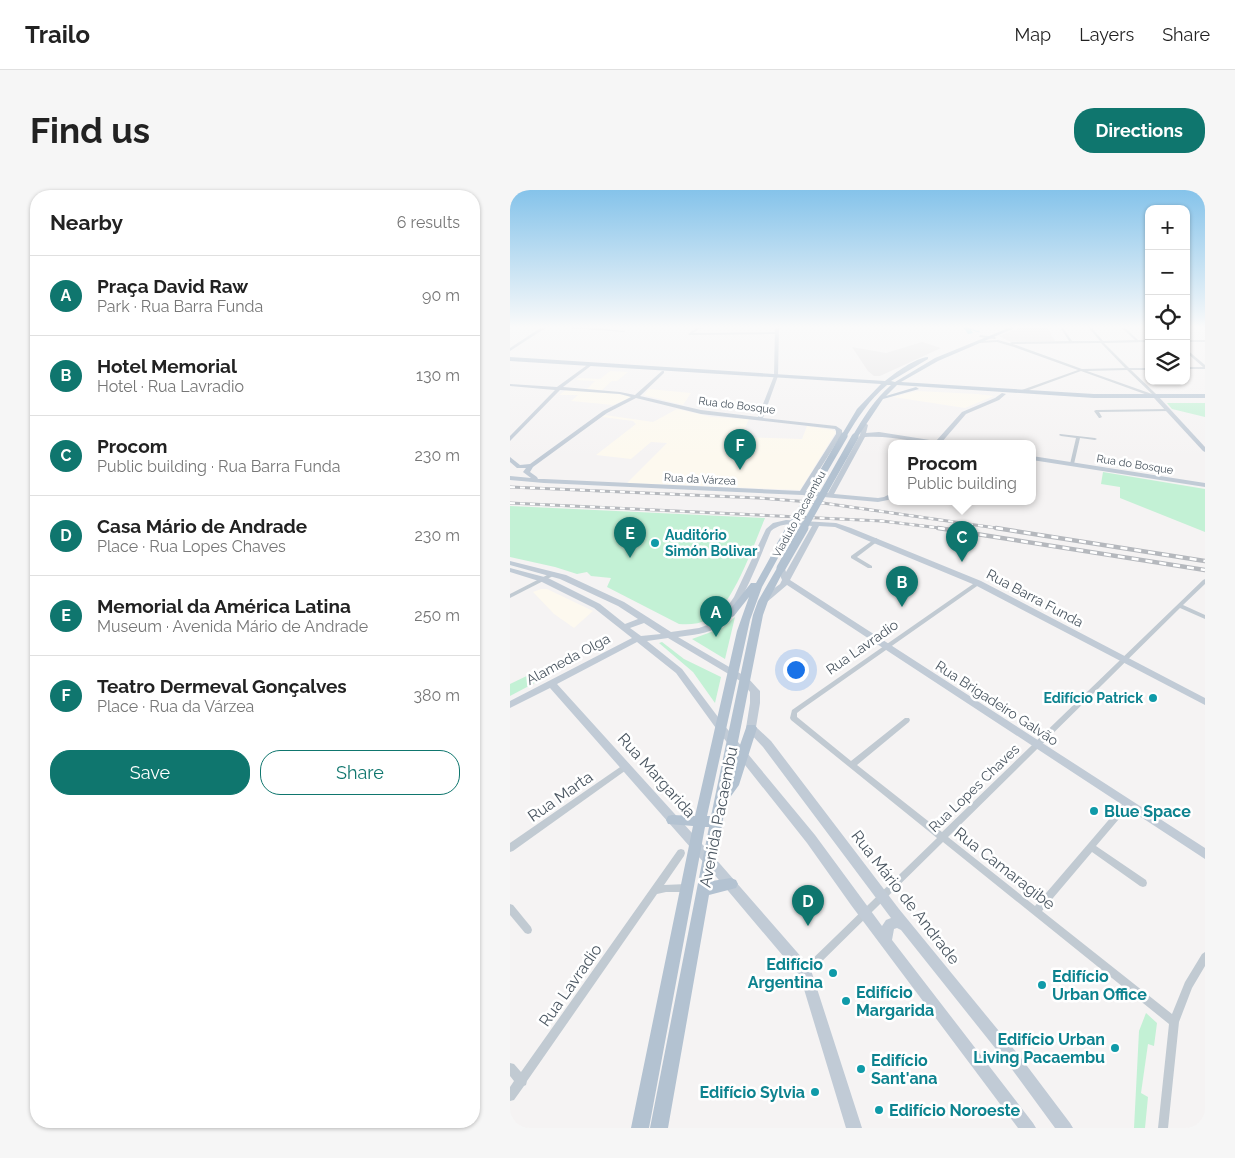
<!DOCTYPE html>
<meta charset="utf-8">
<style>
body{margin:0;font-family:Raleway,sans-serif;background:#f6f6f6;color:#222}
.controls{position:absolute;right:15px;top:15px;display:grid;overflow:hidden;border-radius:10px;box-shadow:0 1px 4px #0004}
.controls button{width:45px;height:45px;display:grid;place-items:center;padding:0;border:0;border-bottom:1px solid #e0e0e0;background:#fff;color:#222;font:25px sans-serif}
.you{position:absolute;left:285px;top:479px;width:18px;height:18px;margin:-12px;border:4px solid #fff;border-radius:50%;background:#1a73e8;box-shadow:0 0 0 8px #1a73e833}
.badge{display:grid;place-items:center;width:32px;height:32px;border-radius:50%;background:#0f766e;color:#fff;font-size:16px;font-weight:700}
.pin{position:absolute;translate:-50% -41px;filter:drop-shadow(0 1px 2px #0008)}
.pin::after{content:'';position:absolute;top:26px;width:18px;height:15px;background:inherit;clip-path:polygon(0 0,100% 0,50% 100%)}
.popup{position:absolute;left:378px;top:250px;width:148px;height:65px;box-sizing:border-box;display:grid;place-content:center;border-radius:10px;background:#fff;filter:drop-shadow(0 1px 4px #0005);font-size:16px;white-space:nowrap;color:#767676}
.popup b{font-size:19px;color:#222}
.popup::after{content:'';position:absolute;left:50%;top:100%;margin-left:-10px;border:10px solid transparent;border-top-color:#fff}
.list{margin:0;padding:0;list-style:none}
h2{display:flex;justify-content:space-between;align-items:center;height:65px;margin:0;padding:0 20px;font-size:21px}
h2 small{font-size:16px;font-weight:400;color:#767676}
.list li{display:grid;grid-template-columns:32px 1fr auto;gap:15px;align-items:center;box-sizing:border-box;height:80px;padding:0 20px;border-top:1px solid #e0e0e0}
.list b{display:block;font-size:19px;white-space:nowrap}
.list p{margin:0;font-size:16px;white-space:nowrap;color:#767676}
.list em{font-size:16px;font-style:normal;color:#767676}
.actions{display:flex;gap:10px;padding:15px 20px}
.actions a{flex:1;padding:11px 0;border:1px solid #0f766e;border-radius:20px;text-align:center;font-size:18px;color:#0f766e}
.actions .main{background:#0f766e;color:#fff}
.icon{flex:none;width:28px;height:28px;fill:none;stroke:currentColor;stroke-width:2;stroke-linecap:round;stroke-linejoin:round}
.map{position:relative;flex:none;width:695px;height:938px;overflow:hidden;border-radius:20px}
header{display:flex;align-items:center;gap:30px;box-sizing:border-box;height:70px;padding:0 25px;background:#fff;border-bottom:1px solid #e0e0e0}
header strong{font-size:24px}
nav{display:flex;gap:28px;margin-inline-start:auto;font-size:18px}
.intro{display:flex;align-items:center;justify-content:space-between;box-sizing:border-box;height:120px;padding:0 30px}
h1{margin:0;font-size:35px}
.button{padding:12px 22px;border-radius:20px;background:#0f766e;color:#fff;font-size:18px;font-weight:700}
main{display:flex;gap:30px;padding:0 30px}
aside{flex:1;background:#fff;border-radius:20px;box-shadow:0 1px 4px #0004}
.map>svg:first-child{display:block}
.commercial{fill:#fdf9ef}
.education{fill:#e6e4e5}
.green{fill:#c3f1d5}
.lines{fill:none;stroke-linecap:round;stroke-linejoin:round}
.stream{stroke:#90daee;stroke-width:1}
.river{fill:#90daee;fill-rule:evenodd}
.street{fill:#c1cad2;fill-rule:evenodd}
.secondary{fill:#c1cbd6;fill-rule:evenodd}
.primary{fill:#b3c2d1;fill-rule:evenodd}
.rail-far1-casing{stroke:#b5b8bd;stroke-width:3}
.rail-casing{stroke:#b5b8bd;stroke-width:4.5}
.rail-far1{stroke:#fff;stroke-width:2;stroke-dasharray:5;stroke-linecap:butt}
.rail{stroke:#fff;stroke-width:2.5;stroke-dasharray:7;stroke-linecap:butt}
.primary-bridge-far1{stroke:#b3c2d1;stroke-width:7}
.primary-bridge{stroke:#b3c2d1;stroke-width:9}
.culture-dot{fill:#0f9aa8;stroke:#fff;stroke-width:2}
.labels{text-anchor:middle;stroke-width:5;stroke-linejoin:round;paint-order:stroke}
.far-street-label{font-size:11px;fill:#4a5661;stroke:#fff}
.culture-label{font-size:14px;font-weight:bold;fill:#0d838f;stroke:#fff;text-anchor:start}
.street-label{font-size:14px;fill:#4a5661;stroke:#fff}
.near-street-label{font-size:16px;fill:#4a5661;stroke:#fff}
.near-culture-label{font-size:16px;font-weight:bold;fill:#0d838f;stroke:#fff;text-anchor:start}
</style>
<header>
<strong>Trailo</strong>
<nav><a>Map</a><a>Layers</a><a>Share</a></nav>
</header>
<div class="intro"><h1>Find us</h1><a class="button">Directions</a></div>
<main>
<aside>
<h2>Nearby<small>6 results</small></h2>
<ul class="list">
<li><span class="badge">A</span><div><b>Praça David Raw</b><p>Park · Rua Barra Funda</p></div><em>90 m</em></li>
<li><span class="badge">B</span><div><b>Hotel Memorial</b><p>Hotel · Rua Lavradio</p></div><em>130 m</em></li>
<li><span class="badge">C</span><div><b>Procom</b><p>Public building · Rua Barra Funda</p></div><em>230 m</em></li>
<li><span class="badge">D</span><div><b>Casa Mário de Andrade</b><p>Place · Rua Lopes Chaves</p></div><em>230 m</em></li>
<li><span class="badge">E</span><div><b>Memorial da América Latina</b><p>Museum · Avenida Mário de Andrade</p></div><em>250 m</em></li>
<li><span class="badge">F</span><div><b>Teatro Dermeval Gonçalves</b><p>Place · Rua da Várzea</p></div><em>380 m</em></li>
</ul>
<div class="actions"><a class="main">Save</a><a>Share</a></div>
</aside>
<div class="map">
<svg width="695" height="938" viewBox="0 0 695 938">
<rect width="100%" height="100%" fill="#f5f3f3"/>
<g class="commercial">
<path d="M100,181L118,182L107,191H102L92,200L77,199L85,191L66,190L69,188L90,189Z"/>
<path d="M139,199L181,203L173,215L134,205Z"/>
<path d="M56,200L108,204L122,207L103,215L61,211L68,205H49Z"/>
<path d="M407,201L467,204L484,206L455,218L383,207Z"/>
<path d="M167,219L202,227L239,229L231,247L292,249L297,236L323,240L326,242L290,300L117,293L157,253L141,252L121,269L86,265L126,234L123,231L92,227L95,225L143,232Z"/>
<path d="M31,399H37L83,421L64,438L44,424L23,402Z"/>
</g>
<g class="education">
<path d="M512,137H537L545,151L501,152L489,146Z"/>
<path d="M412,152L431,158L370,186H364L358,181L342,157L376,163Z"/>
</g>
<g class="green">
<path d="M657,213H695V227L662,219Z"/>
<path d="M593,282L695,299V342L610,308V297L591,294Z"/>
<path d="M0,316L255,328C244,354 223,415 199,429C189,434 179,435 169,434L97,397L101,388L81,386L77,382L67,384L45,377L0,367Z"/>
<path d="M225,427L215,469L182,449L212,438Z"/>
<path d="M152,452L174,469L211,487L205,513L183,482L149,453Z"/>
<path d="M25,482L32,489L0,506V494Z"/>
<path d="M636,823L647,833L644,856L638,854L631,903L638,907L635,938H624L629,841Z"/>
</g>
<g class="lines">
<path class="stream" d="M457,138L469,142"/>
<path class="river" d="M453,137H459L463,143L458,144Z"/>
<g class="street">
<path d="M60,137H72L115,141L114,142L61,138Z"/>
<path d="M189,137H192L183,143L267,142L268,143L267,144L179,145L178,144Z"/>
<path d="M550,137H552L562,151H590L578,137H581L593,151L625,150L611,137H614L628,150H639V152L594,153L619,178H639V180H621L645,203L646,204L644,205L646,206L645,207H643L571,181L511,203H509V201L568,180L504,157L487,152L470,153L468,152L470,151L488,150L506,155L572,179L615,178L591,153L502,154L500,153L502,152L559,151ZM617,180L642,204L577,181Z"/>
<path d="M470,145L485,147L486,148L485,149L469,147Z"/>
<rect x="676" y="150" width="19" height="2"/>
<path d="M676,159L695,175V179H676V177H693L676,162Z"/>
<path d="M659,219H660V221L589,222L592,227L590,228H589L584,221L586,220Z"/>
<path d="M550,244L585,248L587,249L585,250L570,248L564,274L562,275L560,274L566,248L551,246L549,245Z"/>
<path d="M366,348L369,350L368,351L347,367L362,376V378H358L341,368V366Z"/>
<path d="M43,382L46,384L45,385L0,408V404Z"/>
<path d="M695,389V394L673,415L695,425V429L670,418L438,647L525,716L614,612L617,611L620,612L621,614L620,616L586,656L636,690L637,693L636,696L633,697L630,696L582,662L532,721L662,824L675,792L692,764L695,762V776L682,798L669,832L658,938H648L659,834L433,652L298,785L295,787L292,785L290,782L292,779L427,648L281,530L280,528L282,520L466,392H470L471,393L470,394L292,519L287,523V527L341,571L395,528H399L400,530L399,532L347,575L432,642L693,390Z"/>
<path d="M116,573L119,574L120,576L119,578L3,661L0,662V653Z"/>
<path d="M171,659L174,660L175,663L174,666L154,695L177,694L180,695L181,698L180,701L177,702H156L147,704L17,891L16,895L14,896L4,910L0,911V897L4,891L0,886V873L4,874L11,882L168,660Z"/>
<path d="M0,714L3,715L21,737L22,740L21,743L18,744L15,743L0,725Z"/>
</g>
<g class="secondary">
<path d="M32,137H37L0,161V158Z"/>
<path d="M265,137H269L268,186L253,228L326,236L332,240V244L296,301L318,303L350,245L352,236L350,234L351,233H355L358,235L356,243L369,242L426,251L452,222L485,208L492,203L496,204L489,210L456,224L431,253C405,253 381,245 355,247L324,304L368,308L374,307L382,303V308L378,310L368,312L292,305L34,293L0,290V286L21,288L13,282L16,278H7L0,272V267L10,275L20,274L93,221L121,207L110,204L50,200L0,251V246L45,200L0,196V194L47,197L80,173L82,174V175L53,197L110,202L125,205L152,181H154V183L130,206L191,220L248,227L264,186ZM126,208L191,224L325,239L326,241V244L290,301L34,289H28L27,287L20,282L23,277L97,223Z"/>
<path d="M644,206H648L695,257V262L693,261L644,208Z"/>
<path d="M522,266L695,293V297L522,270Z"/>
<path d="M276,330L326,333L341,338L471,391L695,508V515L465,395L325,337L309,336L280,390L695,658V669L277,395L257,412H251L250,410L251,408L270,394L272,390L267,378L268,376H274L276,382L302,336C287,335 273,331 261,341C251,364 230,423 210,436C198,444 182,445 168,447L238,488L248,499L250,501V513L246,537L261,551L389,719L511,868L560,933L563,938H545L501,878L391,740L387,738L384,739L382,750L523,933L526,938H508L341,715L297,653L208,541L166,483L127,452L47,494L211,675L300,777L352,938H336L290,786L203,683L40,498L0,518V511L122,448L84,418L32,392L0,382V378L38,388L90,414L115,434L128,429L108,416L50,389L0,375V371L56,385L114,412L161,442L189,438L203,433L211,426L224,407L256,339L263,333ZM134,433L151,444L131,446L120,438ZM158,448L232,492L240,502V513L236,538L238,541L253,557L381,728L376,730L372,736L305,645L214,535L172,479L137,451Z"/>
</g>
<g class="primary">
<path d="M501,137H507L428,171L391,192L584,204H695V208H584L387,195L376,206L406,197L409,199L373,209L347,248L345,249L342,247C353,228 364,210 381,195H377C359,210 348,227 336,247L334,248L331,246L347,219L371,194L0,171V167L375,191C385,183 405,168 418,167V169L381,191L385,192L425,168Z"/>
<path d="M267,355H273L274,357L252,397L240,430L197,626H201L243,425L248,411L267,378L271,375L274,376L275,378L258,411L253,425L224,572L237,535H245L247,538L229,595L216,613L202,691L221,688L226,690L228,694L226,698L199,705L158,938H140L199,637H195L139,938H121L183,636L158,634L156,630L158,626L162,625L185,626L227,441L239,407L224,426L214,431L209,428L218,422L241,393H246Z"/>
</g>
<defs>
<g id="rail-far1">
<path d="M0,297L249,308L313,313L493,339"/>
<path d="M0,313L372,331L438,339"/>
</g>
<g id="rail">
<path d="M428,338L695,380"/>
<path d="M486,338L695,371"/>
</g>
</defs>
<use href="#rail-far1" class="rail-far1-casing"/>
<use href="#rail" class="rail-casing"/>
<use href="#rail-far1" class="rail-far1"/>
<use href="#rail" class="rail"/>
<g class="primary-bridge-far1">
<path d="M280,339L334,246"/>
<path d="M293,339L345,247"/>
</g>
<g class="primary-bridge">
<path d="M270,357L281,338"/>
<path d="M271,378L294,338"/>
</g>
</g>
<linearGradient id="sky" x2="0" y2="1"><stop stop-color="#85c3ea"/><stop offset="0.51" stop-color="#fafafa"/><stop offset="1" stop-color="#fafafa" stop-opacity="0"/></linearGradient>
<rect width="695" height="268" fill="url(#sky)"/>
<g class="culture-dot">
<circle cx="145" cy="353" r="5"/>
<circle cx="643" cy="508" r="5"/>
<circle cx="584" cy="621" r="5"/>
<circle cx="323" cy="783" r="5"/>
<circle cx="532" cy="795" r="5"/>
<circle cx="336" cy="811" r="5"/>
<circle cx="605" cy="858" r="5"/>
<circle cx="351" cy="879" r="5"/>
<circle cx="305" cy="902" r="5"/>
<circle cx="369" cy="920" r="5"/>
</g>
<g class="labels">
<g class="far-street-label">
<text transform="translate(227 215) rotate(7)" y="4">Rua do Bosque</text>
<text transform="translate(625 274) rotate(9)" y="4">Rua do Bosque</text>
<text transform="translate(190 289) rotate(3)" y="4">Rua da Várzea</text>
<text transform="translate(289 324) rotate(-61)" y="4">Viaduto Pacaembu</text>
</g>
<g class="culture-label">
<text x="155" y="350">Auditório<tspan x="155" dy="16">Simón Bolivar</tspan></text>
<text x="633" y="513" text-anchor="end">Edifício Patrick</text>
</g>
<g class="street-label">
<text transform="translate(525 408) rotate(28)" y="5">Rua Barra Funda</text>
<text transform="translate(352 457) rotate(-35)" y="5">Rua Lavradio</text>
<text transform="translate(58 469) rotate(-28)" y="5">Alameda Olga</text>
<text transform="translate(487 513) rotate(33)" y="5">Rua Brigadeiro Galvão</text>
<text transform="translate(464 598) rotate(-44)" y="5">Rua Lopes Chaves</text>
</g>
<g class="near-street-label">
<text transform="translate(147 585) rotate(48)" y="6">Rua Margarida</text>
<text transform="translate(50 606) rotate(-35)" y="6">Rua Marta</text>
<text transform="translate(208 627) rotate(-79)" y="6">Avenida Pacaembu</text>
<text transform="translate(495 678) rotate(38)" y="6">Rua Camaragibe</text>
<text transform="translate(396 707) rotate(52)" y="6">Rua Mário de Andrade</text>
<text transform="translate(60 795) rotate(-55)" y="6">Rua Lavradio</text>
</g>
<g class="near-culture-label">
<text x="594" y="627">Blue Space</text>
<text x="313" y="780" text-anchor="end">Edifício<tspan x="313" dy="18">Argentina</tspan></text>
<text x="542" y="792">Edifício<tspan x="542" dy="18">Urban Office</tspan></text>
<text x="346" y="808">Edifício<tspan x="346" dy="18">Margarida</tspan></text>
<text x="595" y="855" text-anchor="end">Edifício Urban<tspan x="595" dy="18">Living Pacaembu</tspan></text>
<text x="361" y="876">Edifício<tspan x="361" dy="18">Sant'ana</tspan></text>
<text x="295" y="908" text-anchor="end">Edifício Sylvia</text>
<text x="379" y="926">Edifício Noroeste</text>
</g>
</g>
</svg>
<div class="controls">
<button>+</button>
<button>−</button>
<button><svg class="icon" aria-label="locate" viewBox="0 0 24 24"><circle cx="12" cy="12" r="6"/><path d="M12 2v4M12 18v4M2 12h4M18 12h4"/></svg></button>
<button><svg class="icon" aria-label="layers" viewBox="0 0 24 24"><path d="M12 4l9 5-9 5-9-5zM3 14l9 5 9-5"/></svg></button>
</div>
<div class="you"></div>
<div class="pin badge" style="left:206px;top:447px">A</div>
<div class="pin badge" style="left:392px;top:417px">B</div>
<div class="pin badge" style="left:452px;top:372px">C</div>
<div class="popup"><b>Procom</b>Public building</div>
<div class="pin badge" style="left:298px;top:736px">D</div>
<div class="pin badge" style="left:120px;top:368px">E</div>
<div class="pin badge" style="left:230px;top:280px">F</div>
</div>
</main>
